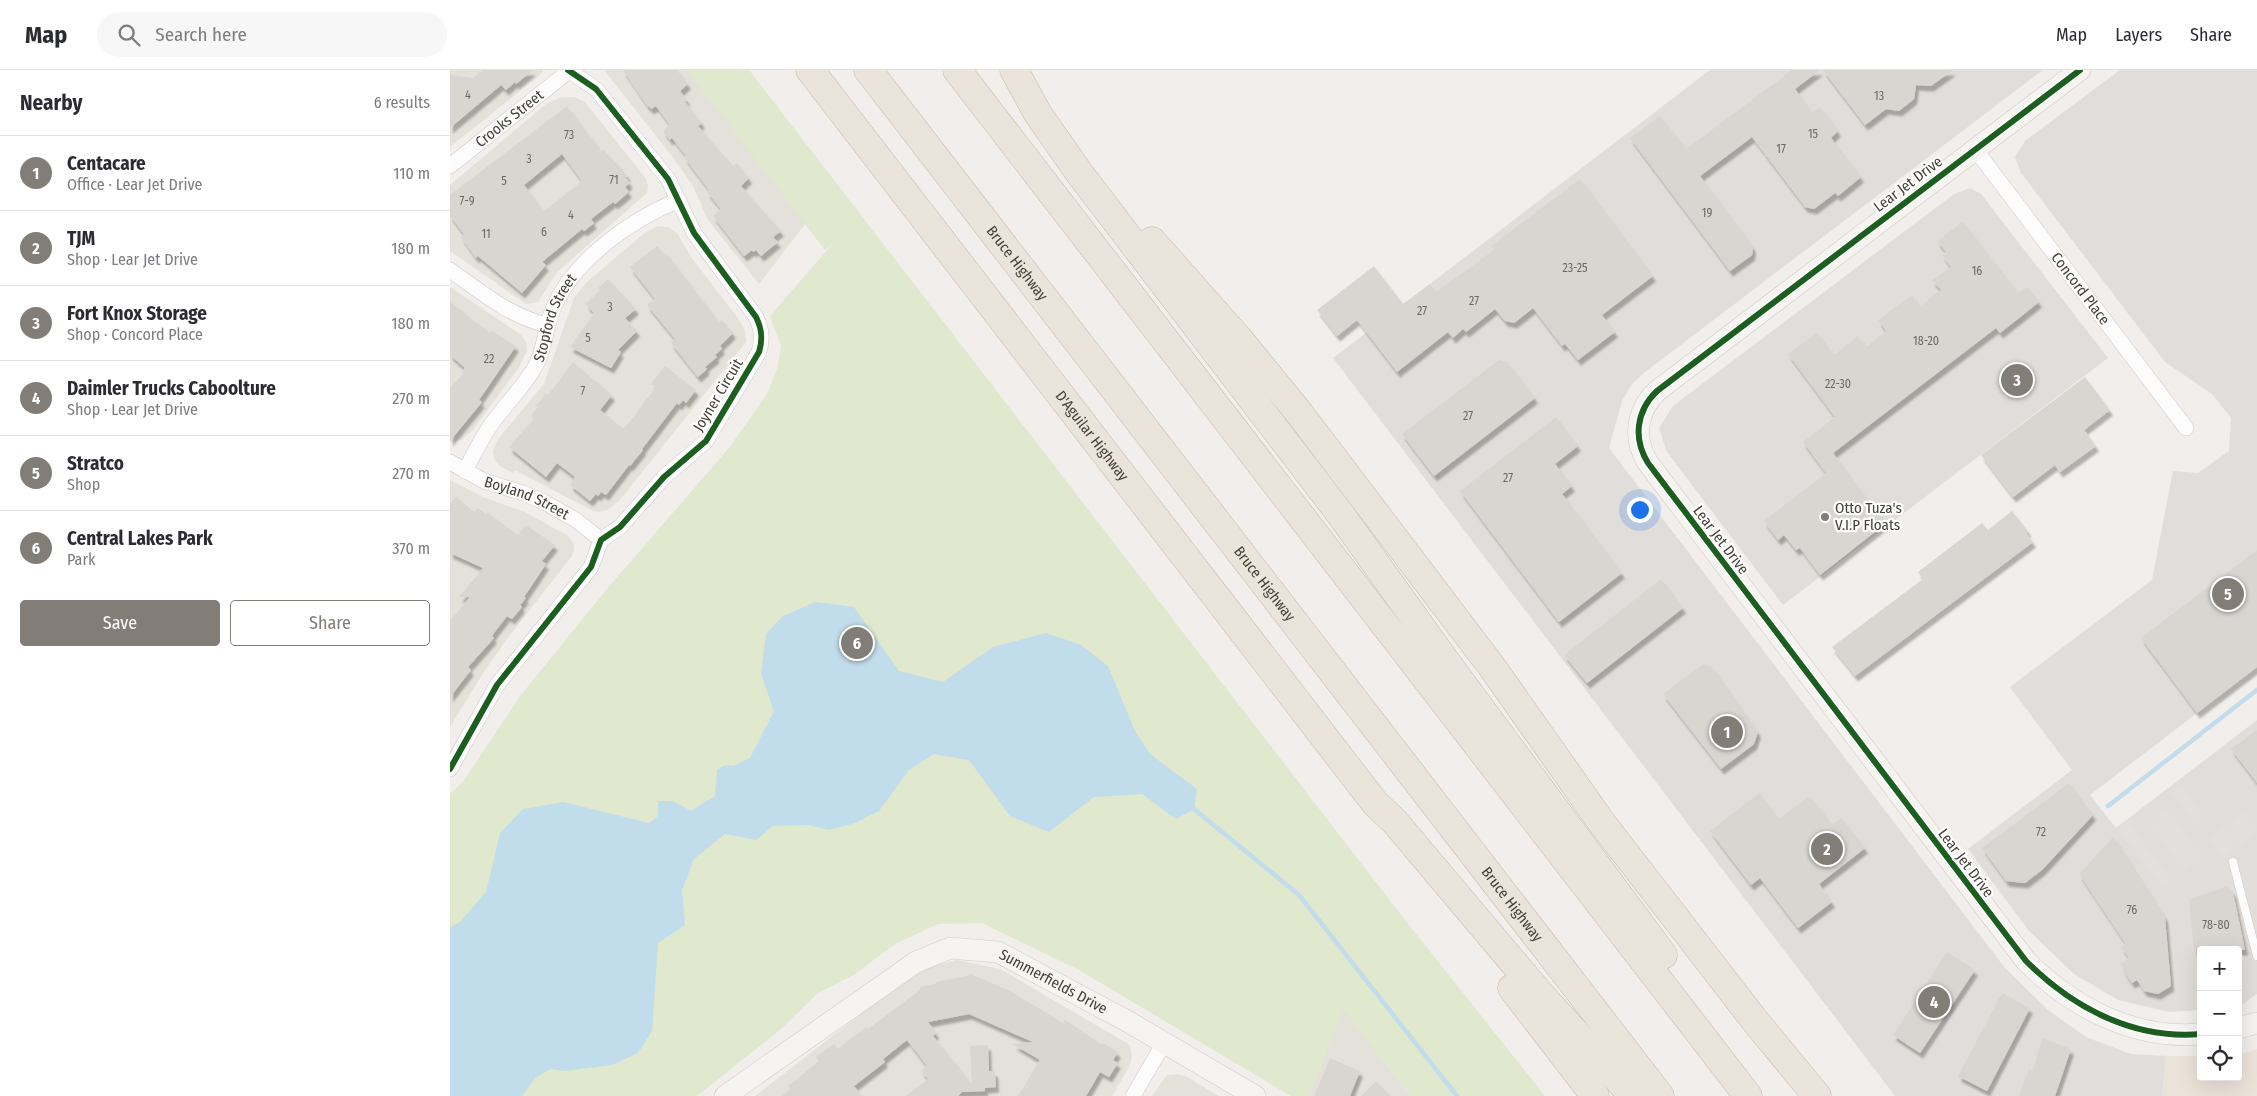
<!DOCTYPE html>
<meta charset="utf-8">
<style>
body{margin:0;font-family:"Fira Sans Condensed",sans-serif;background:#f7f7f7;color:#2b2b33}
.controls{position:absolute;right:15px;bottom:15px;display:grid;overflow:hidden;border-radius:5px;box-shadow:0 5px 20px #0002}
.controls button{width:45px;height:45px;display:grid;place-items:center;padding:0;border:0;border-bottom:1px solid #e1e1e2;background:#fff;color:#2b2b33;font:25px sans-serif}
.you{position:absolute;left:1189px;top:439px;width:18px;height:18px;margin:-12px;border:4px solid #fff;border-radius:50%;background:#1a73e8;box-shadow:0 0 0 8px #1a73e833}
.badge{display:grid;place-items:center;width:32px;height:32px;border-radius:50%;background:#827d77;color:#fff;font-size:16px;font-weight:700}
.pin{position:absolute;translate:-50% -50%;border:2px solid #fff;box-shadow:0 1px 5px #0006}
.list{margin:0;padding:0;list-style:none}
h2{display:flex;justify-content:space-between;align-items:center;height:65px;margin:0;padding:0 20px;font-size:21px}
h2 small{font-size:16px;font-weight:400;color:#7c7c81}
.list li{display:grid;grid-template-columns:32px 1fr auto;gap:15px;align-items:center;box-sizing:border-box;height:75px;padding:0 20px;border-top:1px solid #e1e1e2}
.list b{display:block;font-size:19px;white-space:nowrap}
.list p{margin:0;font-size:16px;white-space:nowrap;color:#7c7c81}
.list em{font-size:16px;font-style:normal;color:#7c7c81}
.actions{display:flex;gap:10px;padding:15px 20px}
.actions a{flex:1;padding:11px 0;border:1px solid #827d77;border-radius:5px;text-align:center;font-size:18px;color:#827d77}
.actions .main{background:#827d77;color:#fff}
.icon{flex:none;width:28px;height:28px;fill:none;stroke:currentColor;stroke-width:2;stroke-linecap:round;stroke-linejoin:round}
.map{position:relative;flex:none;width:1807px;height:1026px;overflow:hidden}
header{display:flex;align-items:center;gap:30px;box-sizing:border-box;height:70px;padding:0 25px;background:#fff;border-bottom:1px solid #e1e1e2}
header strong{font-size:24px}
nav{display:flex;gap:28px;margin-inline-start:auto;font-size:18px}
.search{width:350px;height:45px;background:#f7f7f7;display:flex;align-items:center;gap:12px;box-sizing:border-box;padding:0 18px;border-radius:28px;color:#7c7c81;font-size:19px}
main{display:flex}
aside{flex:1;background:#fff}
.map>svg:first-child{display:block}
.residential{fill:#e4e0da}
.commercial{fill:#ebe2d9}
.industrial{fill:#e1ddda}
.green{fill:#e0e8ce}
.parking{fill:#e2dfdc}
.water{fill:#c1dcea}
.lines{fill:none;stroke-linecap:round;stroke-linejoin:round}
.stream{stroke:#c1dcea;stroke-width:4.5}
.building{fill:#d9d6d2;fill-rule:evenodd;filter:url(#shadow)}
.lane-casing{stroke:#cdcac7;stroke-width:9}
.street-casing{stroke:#cdcac7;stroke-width:16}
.secondary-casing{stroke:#cfcac3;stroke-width:22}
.highway-casing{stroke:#c6b9aa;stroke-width:29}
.lane{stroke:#fdfcfc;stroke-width:8}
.street{stroke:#fdfcfc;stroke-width:15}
.secondary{stroke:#f6f4f0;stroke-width:21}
.highway{stroke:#eae4dc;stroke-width:28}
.cycleway-casing{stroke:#fff;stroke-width:9}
.cycleway{stroke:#1b5e20;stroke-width:6}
.poi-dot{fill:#827d77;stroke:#fff;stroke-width:2}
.labels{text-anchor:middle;stroke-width:4.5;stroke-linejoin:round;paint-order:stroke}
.number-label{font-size:12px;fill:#6c6760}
.street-label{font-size:15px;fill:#464038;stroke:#fff}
.poi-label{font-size:15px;fill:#464038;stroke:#fff;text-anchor:start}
</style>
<header>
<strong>Map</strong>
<div class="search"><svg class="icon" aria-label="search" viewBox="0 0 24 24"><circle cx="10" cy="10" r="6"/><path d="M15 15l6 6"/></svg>Search here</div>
<nav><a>Map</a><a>Layers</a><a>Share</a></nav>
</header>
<main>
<aside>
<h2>Nearby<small>6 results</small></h2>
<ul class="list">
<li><span class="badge">1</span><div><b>Centacare</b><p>Office · Lear Jet Drive</p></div><em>110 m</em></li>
<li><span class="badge">2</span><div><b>TJM</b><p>Shop · Lear Jet Drive</p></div><em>180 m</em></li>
<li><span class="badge">3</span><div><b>Fort Knox Storage</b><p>Shop · Concord Place</p></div><em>180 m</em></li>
<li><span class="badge">4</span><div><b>Daimler Trucks Caboolture</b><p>Shop · Lear Jet Drive</p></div><em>270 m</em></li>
<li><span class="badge">5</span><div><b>Stratco</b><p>Shop</p></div><em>270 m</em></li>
<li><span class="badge">6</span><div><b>Central Lakes Park</b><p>Park</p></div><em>370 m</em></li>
</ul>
<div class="actions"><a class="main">Save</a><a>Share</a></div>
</aside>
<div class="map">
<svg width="1807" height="1026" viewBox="0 0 1807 1026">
<defs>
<filter id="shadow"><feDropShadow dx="3" dy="5.5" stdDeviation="1" flood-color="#0004"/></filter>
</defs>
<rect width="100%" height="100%" fill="#f1eeeb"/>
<g class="residential">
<path d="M0,0H93L90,5L0,77Z"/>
<path d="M154,0H237L356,153L309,214L258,150L243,116L225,90Z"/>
<path d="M124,27L135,32L196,109L198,116L197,123L107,202L88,232L76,234L0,181V115L96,34L109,28Z"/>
<path d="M208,156L218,157L227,163L241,187L290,251L295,261L296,272L169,431L157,440L149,442L143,441L65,400L63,403L50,396L44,389L43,381L49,368L94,314L124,228L138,211L196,162Z"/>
<path d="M0,217L71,265L76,272L77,281L68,299L22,361L11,370L3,372H0Z"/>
<path d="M0,410L33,427L75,442L118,466L123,472L124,479L122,486L60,565L35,600L0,657Z"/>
<path d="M507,890L550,899L680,975L682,987L679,997L662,1026H305L468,900Z"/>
<path d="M893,938L960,1026H859Z"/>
<path d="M728,1004L737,1007L769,1026H702L717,1005Z"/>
</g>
<path class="commercial" d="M1807,979V1026H1712L1716,986H1751V1007H1788V985Z"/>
<g class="industrial">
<path d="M1260,0H1593L1195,302L1182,314L1172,331L1159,378L1555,898L1598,940L1636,967L1681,984L1716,986L1712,1026H1445L883,288Z"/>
<path d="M1670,0H1807V597L1640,725L1666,758L1807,650V924L1793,934L1788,935V880H1751V940L1719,942L1668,930L1624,904L1579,861L1518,779L1622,700L1560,617L1702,510L1723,401L1748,403L1779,381L1781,348L1762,324L1715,292L1571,103L1565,87L1575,71Z"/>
<path d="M1520,118L1531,124L1658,288L1333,535L1217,382L1209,358L1223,336L1504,124Z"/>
</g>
<path class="green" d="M237,0H299L955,850L1095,1026H960L893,939L859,1026H841L629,900L532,853L488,854L445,874L405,904L368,923L331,959L247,1026H0V724L13,712L71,625L156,520L279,378L317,324L327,299L331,276L320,246L385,171L375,180Z"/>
<g class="parking">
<path d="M1730,714L1756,749L1747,756L1720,721Z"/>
<path d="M1716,738L1755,790L1746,797L1742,793L1734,800L1698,752Z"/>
<path d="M1794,742L1807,761L1773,788L1758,769Z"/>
<path d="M1678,751L1722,812L1713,819L1668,759Z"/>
</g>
<path class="water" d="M365,532L404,537L449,601L493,612L543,577L596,563L631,575L658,596L685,661L700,684L747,719L744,739L726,749L692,724L644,727L599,762L560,746L519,690L484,684L459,700L429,741L405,753L379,760L359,755L323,756L306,770L275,764L244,789L232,820L235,855L208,873L202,961L188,983L162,995L115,1001L101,999L85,1008L72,1026H0V858L11,851L36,822L50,763L73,739L113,732L199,753L208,746V731H223L241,741L265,726L267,700L275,695L283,696L300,688L324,641L311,604L316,564L333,546Z"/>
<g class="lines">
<g class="stream">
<path d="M1658,736L1807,620"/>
<path d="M744,739L849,825L1007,1026"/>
</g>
</g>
<g class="building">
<path d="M33,0H83L66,14L65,12L56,20L51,15L0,58V5L23,8Z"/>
<path d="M173,0H227L238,14L230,21L237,30L235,32L252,53L248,56L283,96L287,93L299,108L291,116L331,161L323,167L328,172L311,186L306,180L303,182L302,180L294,186L263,146L271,139L257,122L259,120L234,87L236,86L222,68L220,70L213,61L220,55L206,36L201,39L199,36L198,37Z"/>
<path d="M1342,0H1370L1345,19L1362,43L1370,37L1388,61L1381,68L1411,107L1388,126L1385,123L1364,139L1355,137L1302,67L1250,106L1303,177L1302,185L1280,201L1180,68L1210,46L1236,79Z"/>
<path d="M1373,0H1503L1481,16L1466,15L1464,29L1449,41L1436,39L1415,55Z"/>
<path d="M117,36L151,81L153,79L178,106L175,107L180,113L175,117L179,122L165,134L163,132L141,149L144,153L134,161L132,159L92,192L96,195L72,223L28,186L26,188L11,167L14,164L0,146V125ZM112,84L132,111L94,141L74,115Z"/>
<path d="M1130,109L1203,206L1152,245L1165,262L1128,290L1115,274L1112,276L1083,238L1064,253L1055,251L1045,239L1016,262L1013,259L1003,268L998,262L947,302L907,250L887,266L867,240L924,196L953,234L980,214L986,222L1044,180L1041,176Z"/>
<path d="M1513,152L1568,223L1577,217L1589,232L1550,263L1546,258L1383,383L1435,454L1370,505L1350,478L1346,480L1334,465L1328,470L1314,451L1376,403L1353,372L1385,347L1338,284L1367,263L1384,285L1408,266L1416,277L1436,261L1428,250L1462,225L1470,236L1491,220L1482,210L1501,197L1492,185L1496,182L1487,171Z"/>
<path d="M207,176L214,184L216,183L269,252L272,250L283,263L270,276L272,279L265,285L267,287L255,297L257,299L248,307L221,273L225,269L197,235L205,229L180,197Z"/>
<path d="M158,209L186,239L175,248L187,261L168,280L171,282L161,298L120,277L144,243L136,234L150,220L148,218Z"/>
<path d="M0,232L40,263L42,261L66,276L29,330L32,332L0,371V319L13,303L12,302L15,298L0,285Z"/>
<path d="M1049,290L1057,292L1085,328L984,406L952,364Z"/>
<path d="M123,292L162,325L150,340L174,359L206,317L201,314L215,296L246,320L236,333L233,330L229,335L227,333L192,379L193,380L180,396L179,395L156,425L151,422L148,426L146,424L140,431L120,415L125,407L107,393L96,407L59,377L84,349L81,346L88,337L86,336L96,323L98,325Z"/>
<path d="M1635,307L1660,340L1634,360L1646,376L1610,402L1605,395L1563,427L1531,385Z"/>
<path d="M1106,347L1128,376L1105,394L1122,416L1112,424L1172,503L1109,552L1010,421Z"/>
<path d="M6,427L24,442L28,438L36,444L37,442L68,465L76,455L105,475L92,491L96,494L74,527L76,528L70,535L72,537L62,549L57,546L44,563L42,566L44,568L18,597L21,600L0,627V551L20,527H9L33,498L0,483V434Z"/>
<path d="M1562,441L1578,461L1576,463L1583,472L1405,606L1382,577L1473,509L1468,502L1532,453L1538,460Z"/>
<path d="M1807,480V597L1747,643L1691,568Z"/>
<path d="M1211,509L1233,538L1137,613L1114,585Z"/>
<path d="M1253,594L1262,597L1308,662L1304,674L1271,699L1213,624Z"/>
<path d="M1807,660V713L1781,679Z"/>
<path d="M1619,713L1643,745L1592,800L1575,813L1556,811L1532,778Z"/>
<path d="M1309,723L1329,749L1360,726L1382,755L1391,748L1415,778L1369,814L1382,832L1348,858L1310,808L1301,815L1260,761Z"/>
<path d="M1663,767L1715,847L1721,916L1708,924L1694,921L1687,910L1682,913L1675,903L1671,894L1679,888L1671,877L1676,874L1629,804Z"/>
<path d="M1777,816L1783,822L1795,880H1744L1739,830Z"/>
<path d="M1497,882L1525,900L1470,983L1443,965Z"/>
<path d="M519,903L562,922L613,953L615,950L652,975L653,973L668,982L663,990L668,993L659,1007L650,1002L636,1026H568L590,990L563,974L583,972L519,944L478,952L486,963L483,966L522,1014L520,976L538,975L539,1001H545L546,1017L535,1018V1021L512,1022L508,1026H456L478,1009L471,1001L477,996L457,970L433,989L435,992L404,1016L412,1026H332L340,1019L338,1016L369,991L366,987L384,974L388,979L416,957L418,959L470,920V917L486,914V912L518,906Z"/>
<path d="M1552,923L1580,938L1537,1021L1508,1006Z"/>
<path d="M1592,968L1621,979L1605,1026H1569L1579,999L1583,1001Z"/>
<path d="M880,988L910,1001L900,1026H864Z"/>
<path d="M926,1011L941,1026H911Z"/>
</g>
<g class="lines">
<defs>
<path id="lane" d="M1783,792L1807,886"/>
<g id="street">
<path id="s1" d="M1525,79L1736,358"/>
<path id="s2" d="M0,96L119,1"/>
<path d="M0,200C31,222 59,246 97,255"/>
<path id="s3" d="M0,392L34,411L73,423L94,432L126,450L151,470"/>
<path id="s4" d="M15,401C24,384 32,367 43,352C57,333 73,317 85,297C95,280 95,258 103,239C123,190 182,149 229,130"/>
<path d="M0,699L47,615L141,497L151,470L170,457L214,407L256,371L309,282C313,269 312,259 306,247L244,163L218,109L146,19L118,0"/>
<path d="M683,1026L714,973"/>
</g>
<g id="secondary">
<path d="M1630,0L1207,321C1186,341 1183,369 1198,393L1576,891C1622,937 1683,970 1751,964"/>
<path d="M1788,958L1807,953"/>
<path id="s5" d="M275,1026L466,892L500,878L548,882L677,951L805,1026"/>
</g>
<g id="highway">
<path id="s6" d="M360,0L925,733L945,752L1090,924L1183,1026"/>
<path id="s7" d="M418,0L1210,1026"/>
<path d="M507,0L1298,1026"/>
<path d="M564,0L588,44L630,104L891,445L994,589L1213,885"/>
<path d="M702,171L788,268L850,344L1042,597L1152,753L1306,952L1367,1026"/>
<path d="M1062,918L1145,1026"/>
</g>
</defs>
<use href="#lane" class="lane-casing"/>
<use href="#street" class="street-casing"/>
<use href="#secondary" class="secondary-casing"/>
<use href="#highway" class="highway-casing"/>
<use href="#lane" class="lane"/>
<use href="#street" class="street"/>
<use href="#secondary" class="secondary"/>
<use href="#highway" class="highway"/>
<defs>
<g id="cycleway">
<path d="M1630,0L1207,321C1186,341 1183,369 1198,393L1576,891C1622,937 1683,970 1751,964"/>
<path d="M0,699L47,615L141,497L151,470L170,457L214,407L256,371L309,282C313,269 312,259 306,247L244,163L218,109L146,19L118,0"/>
</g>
</defs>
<use href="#cycleway" class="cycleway-casing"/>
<use href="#cycleway" class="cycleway"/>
</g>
<circle class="poi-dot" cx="1375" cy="447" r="5"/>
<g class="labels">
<g class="number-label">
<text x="18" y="29">4</text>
<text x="1429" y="30">13</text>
<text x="1363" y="68">15</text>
<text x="119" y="69">73</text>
<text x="1331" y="83">17</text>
<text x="79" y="93">3</text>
<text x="164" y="114">71</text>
<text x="54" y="115">5</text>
<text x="17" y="135">7-9</text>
<text x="1257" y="147">19</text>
<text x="121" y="149">4</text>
<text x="94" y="166">6</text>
<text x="36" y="168">11</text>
<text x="1125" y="202">23-25</text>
<text x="1527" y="205">16</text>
<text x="1024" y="235">27</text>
<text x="160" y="241">3</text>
<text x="972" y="245">27</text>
<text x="138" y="272">5</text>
<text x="1476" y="275">18-20</text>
<text x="39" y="293">22</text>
<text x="1388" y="318">22-30</text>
<text x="133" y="325">7</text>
<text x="1018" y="350">27</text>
<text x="1058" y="412">27</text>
<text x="1591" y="766">72</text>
<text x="1682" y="844">76</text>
<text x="1766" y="859">78-80</text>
</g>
<g class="street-label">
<text dy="5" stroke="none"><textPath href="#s2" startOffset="76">Crooks Street</textPath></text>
<text transform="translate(1458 114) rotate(-37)" y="5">Lear Jet Drive</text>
<text dy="5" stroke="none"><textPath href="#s7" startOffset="244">Bruce Highway</textPath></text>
<text dy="5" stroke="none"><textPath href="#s1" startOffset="175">Concord Place</textPath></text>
<text dy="5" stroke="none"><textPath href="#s4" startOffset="179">Stopford Street</textPath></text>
<text transform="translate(268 325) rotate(-59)" y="5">Joyner Circuit</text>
<text dy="5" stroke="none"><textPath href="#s6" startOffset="462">D'Aguilar Highway</textPath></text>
<text dy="5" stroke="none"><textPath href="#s3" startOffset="85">Boyland Street</textPath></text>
<text transform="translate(1271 470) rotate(53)" y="5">Lear Jet Drive</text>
<text dy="5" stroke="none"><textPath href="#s7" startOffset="649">Bruce Highway</textPath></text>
<text transform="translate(1516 793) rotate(53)" y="5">Lear Jet Drive</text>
<text dy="5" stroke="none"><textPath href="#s7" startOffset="1054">Bruce Highway</textPath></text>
<text dy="5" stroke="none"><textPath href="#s5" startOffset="381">Summerfields Drive</textPath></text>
</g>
<g class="poi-label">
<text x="1385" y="443">Otto Tuza's<tspan x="1385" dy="17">V.I.P Floats</tspan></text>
</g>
</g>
</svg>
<div class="controls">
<button>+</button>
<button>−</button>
<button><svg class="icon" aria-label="locate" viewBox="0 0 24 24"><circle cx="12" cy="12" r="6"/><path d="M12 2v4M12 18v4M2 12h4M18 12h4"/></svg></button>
</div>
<div class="you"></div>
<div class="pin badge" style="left:1277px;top:662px">1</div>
<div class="pin badge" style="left:1377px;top:779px">2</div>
<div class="pin badge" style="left:1567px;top:310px">3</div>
<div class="pin badge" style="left:1484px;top:932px">4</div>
<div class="pin badge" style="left:1778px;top:524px">5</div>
<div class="pin badge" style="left:407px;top:573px">6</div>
</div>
</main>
